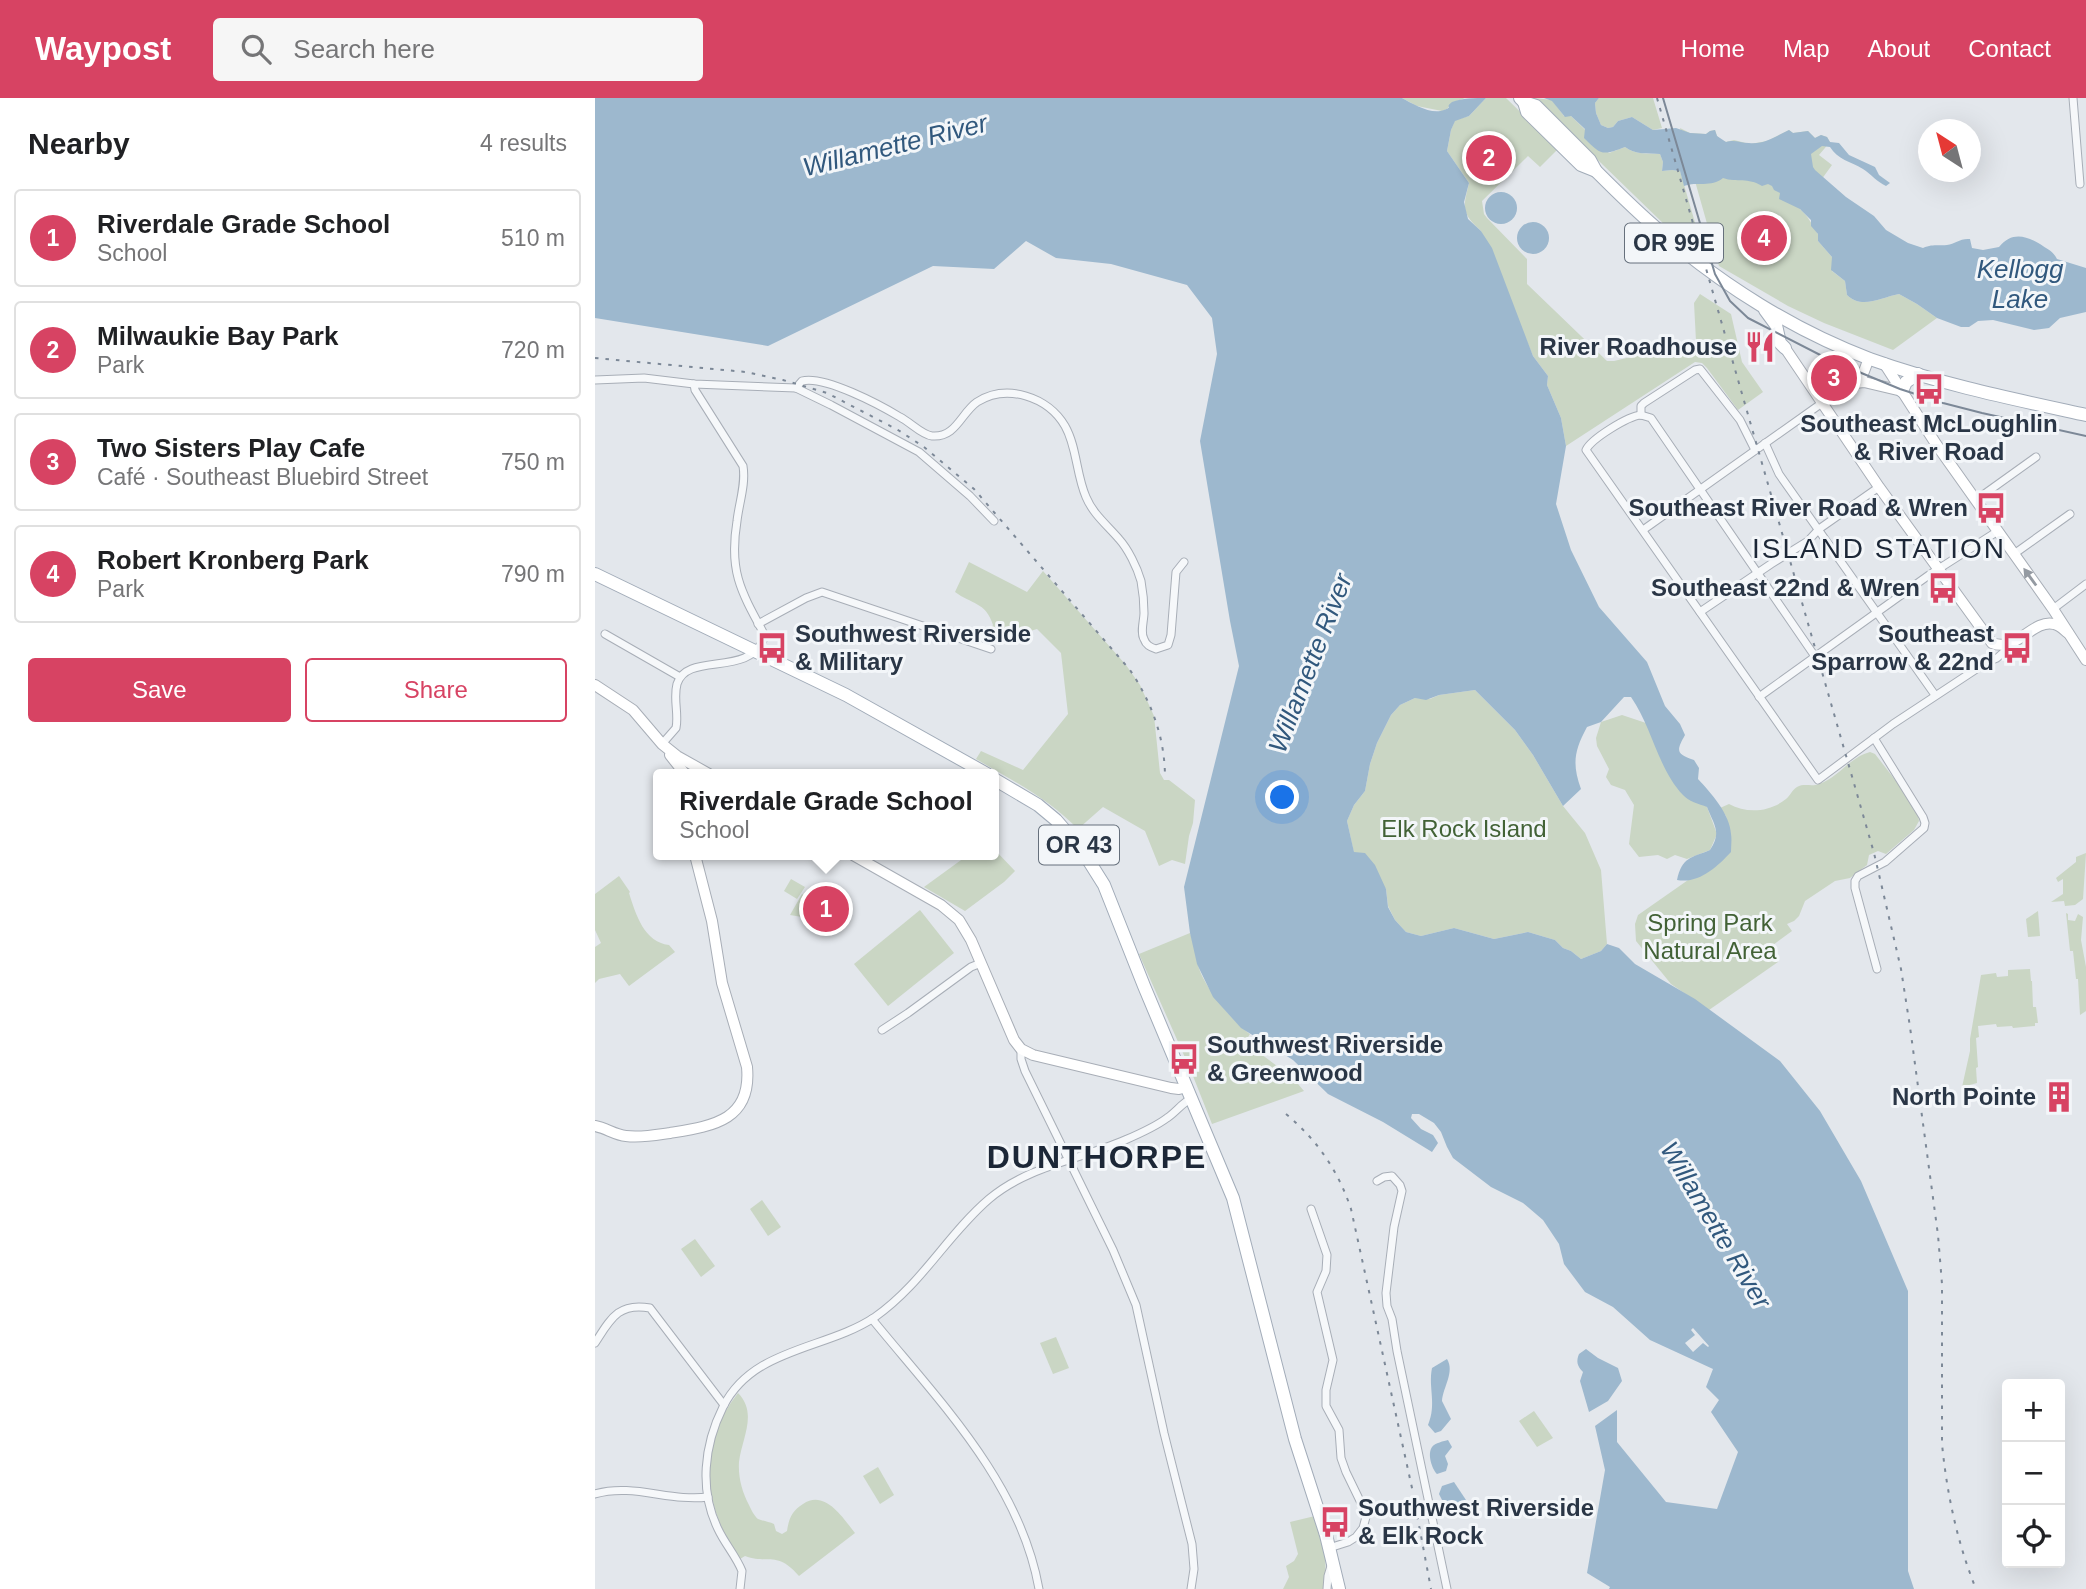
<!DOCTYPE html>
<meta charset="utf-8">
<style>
body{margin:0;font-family:Arial,sans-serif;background:#f6f6f6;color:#202124}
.controls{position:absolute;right:21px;bottom:21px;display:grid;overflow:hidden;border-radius:7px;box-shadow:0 7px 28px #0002}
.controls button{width:63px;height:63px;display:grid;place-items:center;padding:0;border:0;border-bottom:2px solid #e0e0e0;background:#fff;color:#202124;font:35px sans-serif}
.compass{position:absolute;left:1323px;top:21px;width:63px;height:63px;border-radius:50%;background:#fff;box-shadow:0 7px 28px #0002;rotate:324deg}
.you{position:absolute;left:688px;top:700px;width:24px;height:24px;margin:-18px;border:5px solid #fff;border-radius:50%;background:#1a73e8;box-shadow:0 0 0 10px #1a73e833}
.badge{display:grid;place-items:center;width:46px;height:46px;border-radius:50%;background:#d74363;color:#fff;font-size:23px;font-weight:700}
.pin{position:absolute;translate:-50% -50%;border:4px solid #fff;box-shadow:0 2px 7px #0006}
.popup{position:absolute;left:58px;top:671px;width:346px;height:91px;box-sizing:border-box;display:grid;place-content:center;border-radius:7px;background:#fff;filter:drop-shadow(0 2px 5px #0005);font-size:23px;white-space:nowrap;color:#757577}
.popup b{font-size:26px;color:#202124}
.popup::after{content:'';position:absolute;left:50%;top:100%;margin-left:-14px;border:14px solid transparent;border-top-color:#fff}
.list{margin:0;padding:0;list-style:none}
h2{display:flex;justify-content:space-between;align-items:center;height:91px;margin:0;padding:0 28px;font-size:30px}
h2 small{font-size:23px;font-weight:400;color:#757577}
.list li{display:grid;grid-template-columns:46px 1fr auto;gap:21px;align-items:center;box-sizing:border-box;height:98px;margin:0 14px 14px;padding:0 14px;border:2px solid #e0e0e0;border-radius:7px}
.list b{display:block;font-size:26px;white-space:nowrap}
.list p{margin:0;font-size:23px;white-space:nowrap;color:#757577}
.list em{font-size:23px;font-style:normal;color:#757577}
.actions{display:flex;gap:14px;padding:21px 28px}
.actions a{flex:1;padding:16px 0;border:2px solid #d74363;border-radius:7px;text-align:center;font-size:24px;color:#d74363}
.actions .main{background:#d74363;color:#fff}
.icon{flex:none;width:38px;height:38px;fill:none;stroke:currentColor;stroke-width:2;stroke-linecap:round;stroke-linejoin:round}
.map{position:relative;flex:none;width:1491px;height:1491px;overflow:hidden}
header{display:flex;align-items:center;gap:42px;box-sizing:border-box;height:98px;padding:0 35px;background:#d74363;color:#fff}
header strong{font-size:33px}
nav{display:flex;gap:38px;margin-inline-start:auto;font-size:24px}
.search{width:490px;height:63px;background:#f6f6f6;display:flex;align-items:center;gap:18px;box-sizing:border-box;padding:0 24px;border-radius:7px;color:#757577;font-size:26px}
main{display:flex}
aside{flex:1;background:#fff}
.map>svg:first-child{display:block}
.green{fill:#cad6c4}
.water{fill:#9db8ce}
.pier{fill:#e3e7ec}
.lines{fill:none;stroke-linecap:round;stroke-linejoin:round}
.street-casing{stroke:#a8aeb7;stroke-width:9}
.secondary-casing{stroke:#a8aeb7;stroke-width:12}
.primary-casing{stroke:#a2acb9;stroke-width:14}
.street{stroke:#f6f8fa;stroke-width:7}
.secondary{stroke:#fff;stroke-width:10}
.primary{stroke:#fff;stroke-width:12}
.tram{stroke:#7c8897;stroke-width:2}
.rail{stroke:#7c8897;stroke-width:2;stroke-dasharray:3.5 7;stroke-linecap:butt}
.oneway{fill:#949aa2}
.labels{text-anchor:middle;stroke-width:6;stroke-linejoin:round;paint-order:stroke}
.shield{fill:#f3f6f9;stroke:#66707c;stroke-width:2}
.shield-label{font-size:23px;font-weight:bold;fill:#2a3646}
.poi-label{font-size:24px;font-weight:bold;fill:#2a3646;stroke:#f3f6f9;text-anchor:end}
.park-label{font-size:24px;fill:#426236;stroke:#f3f6f9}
.water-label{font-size:26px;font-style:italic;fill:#31587d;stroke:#f3f6f9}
.quarter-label{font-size:28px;letter-spacing:2px;fill:#1c2737;stroke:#f3f6f9}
.district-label{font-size:32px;font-weight:bold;letter-spacing:2px;fill:#1c2737;stroke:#f3f6f9}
</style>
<header>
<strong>Waypost</strong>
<div class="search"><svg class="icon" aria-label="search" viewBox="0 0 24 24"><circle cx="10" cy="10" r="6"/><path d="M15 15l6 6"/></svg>Search here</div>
<nav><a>Home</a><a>Map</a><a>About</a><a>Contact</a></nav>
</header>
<main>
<aside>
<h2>Nearby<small>4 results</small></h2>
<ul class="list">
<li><span class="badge">1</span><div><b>Riverdale Grade School</b><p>School</p></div><em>510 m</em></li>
<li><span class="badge">2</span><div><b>Milwaukie Bay Park</b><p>Park</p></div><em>720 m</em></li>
<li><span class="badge">3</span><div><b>Two Sisters Play Cafe</b><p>Café · Southeast Bluebird Street</p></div><em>750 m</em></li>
<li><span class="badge">4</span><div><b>Robert Kronberg Park</b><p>Park</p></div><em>790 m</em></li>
</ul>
<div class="actions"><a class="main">Save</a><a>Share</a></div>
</aside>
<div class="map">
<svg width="1491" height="1491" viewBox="0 0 1491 1491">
<rect width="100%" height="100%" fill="#e3e7ec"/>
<g class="green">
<path d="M807,0H870L857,5L852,11L847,13L822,8Z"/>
<path d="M891,0H911L963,51L945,69L933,58L887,103L889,116L892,120L932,161V186L1012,263H1019L1101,243L1099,205L1105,196L1136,216L1147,264L1168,294L1143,312L1112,270L1107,265L1100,264L971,348L966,320L952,287L953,278L938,258L886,133C866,115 868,110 874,85L852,53L856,32L860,22L874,18Z"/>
<path d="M939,0L957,2L969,18H976L1014,55L1030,49C1040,57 1053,55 1065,56L1068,64L1067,73L1077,72L1085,73L1110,159L1073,130Z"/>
<path d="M1004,0H1058L1067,30L1058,32L1037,19L1023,23L1018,29L1013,30L1006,27L1001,15L1000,5Z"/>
<path d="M1085,30L1095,35L1111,36L1115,33L1120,32L1122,38L1126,42L1131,44L1139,42L1155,46L1172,43L1194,32L1198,35L1213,33L1220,40L1226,37L1232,39L1235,44L1224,57L1237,67L1205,111C1214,119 1217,127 1223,136V143L1237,159V173L1250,183L1252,197C1267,212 1287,199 1304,196L1322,206L1342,220L1298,252L1229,225L1193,208L1124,168Z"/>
<path d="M374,464L432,494L448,473L531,567L545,587L559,618L565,675L569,682H574L600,702L598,725L594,738L590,766L577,762L564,768L550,733L508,709L483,731C454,701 417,682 381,661L386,653L428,672L473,616L466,555L442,531L398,544L390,541L398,527C391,504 376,506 360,494Z"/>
<path d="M880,592L920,632L938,657L968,708L990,735L1006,772L1012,846L1006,853L986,861L976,853L968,850L960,842L933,834L899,841L859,830L826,838L811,834L800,822L793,808L791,791L759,755L752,723L759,707L770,693L775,666L782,645L796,617L805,607L820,600L835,601L844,597Z"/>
<path d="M1027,617L1051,625L1060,644L1112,709L1122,736L1115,752L1092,761L1080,757L1072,761L1063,757L1044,759L1034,746L1039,707L1030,692L1016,687L1011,679L1014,671L1002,648L1001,640L1006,624Z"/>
<path d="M1275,654L1280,656L1322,710L1324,723L1319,732L1291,756L1283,753L1274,757L1272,767L1255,780L1240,783L1210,803L1204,818L1199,823L1192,826L1197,833L1174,850L1183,864L1114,912L1076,886L1041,843L1040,826L1043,817L1136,752L1131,718L1125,710L1134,706C1152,716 1175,714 1191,701C1195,698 1197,692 1202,689C1209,685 1217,689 1224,686C1243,680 1255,659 1275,654Z"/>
<path d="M399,751L420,773L409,784L370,813L329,789L373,757H399Z"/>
<path d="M1491,755L1488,801L1480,807L1470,808L1469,803L1456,804L1468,796V781L1463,784L1461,780L1481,764V759Z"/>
<path d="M24,778L35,794L34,795C41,817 49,844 74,847L80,854L34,888L25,876L4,881L0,885V849L6,845L0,832V796Z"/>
<path d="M196,781L210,789L202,801L189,793Z"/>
<path d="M207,796L234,811L221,826H217L207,819L195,817Z"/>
<path d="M325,812L359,855L293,908L259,866Z"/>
<path d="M1443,813L1445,838L1433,839L1431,821Z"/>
<path d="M1471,815L1473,816V822L1480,823L1483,816L1488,819L1486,842L1491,869V913L1485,917L1483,881H1481L1478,853H1475Z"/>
<path d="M595,835C599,845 600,856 603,867C608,888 638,924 655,936L650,944L698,980L709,993L617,1026L596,973L544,856Z"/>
<path d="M1435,871L1436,883H1437L1438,909H1441L1443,925H1440V928L1418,930L1417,928L1402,929L1401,926L1383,928L1384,939L1381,940L1383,969L1381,970L1382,985L1367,989L1375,953V941L1386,877L1401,875L1402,879L1413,878V872Z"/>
<path d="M167,1102L186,1129L173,1138L155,1111Z"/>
<path d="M100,1141L120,1168L106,1179L86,1151Z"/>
<path d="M461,1239L474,1270L458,1276L445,1245Z"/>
<path d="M143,1295C163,1315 147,1340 144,1364C143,1379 147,1394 154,1407C156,1411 159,1418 163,1421C168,1423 174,1424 179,1426L181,1433L187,1436L192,1433C194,1420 197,1413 208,1406C230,1391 248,1420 260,1435L204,1478C181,1452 174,1467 150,1458L145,1461C108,1409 101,1348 143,1295Z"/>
<path d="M939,1313L958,1340L942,1349L924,1323Z"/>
<path d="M283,1369L299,1397L285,1406L268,1378Z"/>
<path d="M720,1418L730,1451L731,1491H688L694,1479L691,1468L699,1463L703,1456L695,1424Z"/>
</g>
<g class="water">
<path d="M0,0H807C818,6 836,17 849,12C859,8 849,10 857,4C867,0 880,0 891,0L874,18L860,23L856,32L852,53L874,85L869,104L873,121L886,133L897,150L938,258L953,278L952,287L966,320L971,348L961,406L976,452L1004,509L1052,564L1070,608L1085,626L1090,637C1081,653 1081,656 1099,662L1104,670L1103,681C1116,695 1135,716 1136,736C1137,742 1136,748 1136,754C1122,769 1104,786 1082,782C1087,759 1096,760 1115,752C1127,734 1119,727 1112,709C1104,706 1093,703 1088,697C1063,671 1057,629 1036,599H1029L1006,624L992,629C979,653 977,666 986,691L968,708L938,657L920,632L880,592L844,597L831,602L820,600L805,607L796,617L782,645L775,666L770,693L759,707L752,723L759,754L770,755L780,767L791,791L793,809L800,822L811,834L826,838L859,830L899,841L933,834L960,842L968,850L976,853L986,861L1006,853L1012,846L1024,850L1040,866L1100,901L1185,963L1225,1013L1266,1083L1313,1193V1473L1319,1491H1014L1015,1489L992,1475L1010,1372L1000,1328L1022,1312V1344L1071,1404L1122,1411L1143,1354L1116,1314L1124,1302L1111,1289L1118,1271L1055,1242L1018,1209L990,1194L969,1166L964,1146L948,1122L928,1105L896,1089L858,1060L852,1049L846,1034L839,1025L824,1016H817L816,1020L826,1031L838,1037L843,1045L837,1054L788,1024L733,996L698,962L646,930L618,899L602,866L595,835L589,789L644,568L635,523L605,343L622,256L617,220L592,187L516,166L461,160L431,143L399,171L338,168L173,248L0,220Z"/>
<path d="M949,0H1004L1000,5L1001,15L1006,27L1013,30L1018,29L1023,23L1037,19L1058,32L1081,30L1095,35L1111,36L1115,33L1120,32L1122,38L1131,44C1140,41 1145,45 1154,45C1169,47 1181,38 1194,32L1198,35L1213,33L1220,40L1226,37L1232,39L1235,44L1244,45L1254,57L1280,69L1284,77L1295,85L1291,88C1282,84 1276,76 1268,71C1255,63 1243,62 1235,49L1227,48L1216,56L1218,69L1220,72L1251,99L1279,118L1291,132L1313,145L1328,150C1337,146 1342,148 1352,147C1360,146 1365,140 1375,141L1377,150L1388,152L1404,149C1416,134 1430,137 1445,146C1452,151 1458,153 1462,161L1491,170V214L1465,220L1454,230L1439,232L1398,222L1383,223L1374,229H1366L1342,220L1322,206L1304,196C1287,199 1267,212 1252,197L1250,183L1236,172L1237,159L1223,143V136L1216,128V122L1205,111L1184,101L1185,95L1179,92L1177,88L1173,86L1167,88C1153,79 1142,85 1128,80C1116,90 1102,83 1089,88L1085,73L1077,72L1067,73L1068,64L1065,56C1053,55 1040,57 1030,49C1007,58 1006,57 989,40L990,31L976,18L970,19L957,3Z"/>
<circle cx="906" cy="110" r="16"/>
<circle cx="938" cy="140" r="16"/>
<path d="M991,1251L1003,1260L1023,1270L1027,1283L1013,1303L994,1314L985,1283L988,1274C982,1268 981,1263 984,1256Z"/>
<path d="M852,1261C860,1274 848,1289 847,1303L856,1321L846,1333L840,1335L833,1327C842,1306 833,1290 837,1270Z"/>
<path d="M853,1342L857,1349L850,1358L853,1366L851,1373L842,1376C837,1371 832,1356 837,1349C840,1345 849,1343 853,1342Z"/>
<path d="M859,1384L873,1405L864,1411L850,1408L844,1396L847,1388Z"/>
</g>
<path class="pier" d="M1098,1230L1114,1248L1113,1249L1108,1245L1098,1254L1090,1245L1100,1237L1096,1232Z"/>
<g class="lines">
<defs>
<g id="street">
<path d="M1478,0L1485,86"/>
<path d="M0,282L49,280L99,286L201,290L236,307L324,354L375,398L399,423"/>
<path d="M201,290L207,283C229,277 285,307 305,319C315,324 327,337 337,338C361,340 366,315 382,304C412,285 453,299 470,328C482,349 481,376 491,399C498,416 512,427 524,441C533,451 542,469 546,483C548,494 549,504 549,515C549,523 545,534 549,541C551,547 555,549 561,551L573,547L576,537L581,474L589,464"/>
<path d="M1046,317C1033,318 996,341 991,352L1223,682L1298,626L1392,564L1402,560L1419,545"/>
<path d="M1046,317L1056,320L1219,557"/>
<path d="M1046,317V308L1049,305L1100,272L1105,271L1145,322L1160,352"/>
<path d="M1170,345L1184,376L1340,597"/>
<path d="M1381,402L1441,359"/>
<path d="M1048,432L1227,305"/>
<path d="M1419,456L1475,416"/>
<path d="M1458,511L1491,486"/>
<path d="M1105,514L1176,466L1213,443L1224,431L1284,389"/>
<path d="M163,526L211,500L227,494L396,551"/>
<path d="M10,536L85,579"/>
<path d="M1164,599L1334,477L1403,433"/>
<path d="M1279,640L1328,719L1330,725L1329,730L1290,764L1263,778L1260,783V790L1282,871"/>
<path d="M67,646L81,630C84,616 78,601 82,586C92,553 154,580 169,540L168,534C145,492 134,472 142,423C144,405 151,386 148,368L100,292L99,286"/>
<path d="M287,932L313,915L376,869L386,865"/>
<path d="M426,951V961L430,973L518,1152L541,1207L569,1335L597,1446L599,1471L596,1491"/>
<path d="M782,1083L789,1079L797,1078L805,1087L807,1093L799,1129L791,1195L792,1208L797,1221L802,1253L852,1491"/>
<path d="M716,1111L732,1157L731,1173L722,1194L738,1262L731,1292V1308L744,1332L746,1360L751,1374L767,1407L771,1419L768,1430L761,1439L753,1444L734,1450"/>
<path d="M277,1221C343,1302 425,1384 444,1491"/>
<path d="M0,1245C15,1222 23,1204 55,1210L129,1307"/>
<path d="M0,1396C38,1385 75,1404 113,1399"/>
<path d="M145,1491L147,1473C141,1458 130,1446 123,1431C104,1392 109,1347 128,1309C158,1249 231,1252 280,1219C327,1186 352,1137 394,1101C433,1068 484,1062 530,1042C544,1036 560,1029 572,1020C581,1014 587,1005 597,1000"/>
<path d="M732,1491L733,1478L736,1468"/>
</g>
<g id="secondary">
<path d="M1190,250L1284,389L1397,545C1422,555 1437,521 1459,526C1465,527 1469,532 1473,535"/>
<path d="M1289,265L1341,346L1458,511L1491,562"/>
<path d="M1265,284L1274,260"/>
<path d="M1227,305L1260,285L1269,284L1307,293"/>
<path d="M0,587L38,612L67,646L82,658L114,676"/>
<path d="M75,657L90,676"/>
<path d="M258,757L346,807L364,822L376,842L419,942L426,951L438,957L576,990L584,991L592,989"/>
<path d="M0,1028C11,1030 20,1037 31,1038C46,1040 61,1037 75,1035C117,1028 157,1023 152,969L127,885L117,823L100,757"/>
</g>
<g id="primary">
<path d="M925,0L929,4L941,8L995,62L1001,73C1022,94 1044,116 1067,135C1127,187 1200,233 1275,261C1345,286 1418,301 1491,317"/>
<path d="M929,4L932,14L986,67L1001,73"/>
<path d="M1170,212L1181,227L1185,245L1190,250"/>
<path d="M1307,293L1311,284L1323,276"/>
<path d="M0,476L251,597L392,676"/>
<path d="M399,681L443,707L461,722L487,752L509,787L549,888L638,1100L700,1341L731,1437L744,1491"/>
</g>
</defs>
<use href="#street" class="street-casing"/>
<use href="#secondary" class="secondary-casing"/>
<use href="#primary" class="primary-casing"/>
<use href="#street" class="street"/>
<use href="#secondary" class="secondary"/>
<use href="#primary" class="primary"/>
<path class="tram" d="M1068,0L1120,176L1135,203L1153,220L1235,262L1305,291L1348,305L1387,315L1491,338"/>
<g class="rail">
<path d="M1062,0L1279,755L1306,871L1315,929L1343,1137L1347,1186V1346C1352,1396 1362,1444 1381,1491"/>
<path d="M0,260L151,274L188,282L232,295L303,332L329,349L379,391L535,572C557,605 570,640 570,680"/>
<path d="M691,1016C722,1042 743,1072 756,1111L817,1390L836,1491"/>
</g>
</g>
<defs><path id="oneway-solid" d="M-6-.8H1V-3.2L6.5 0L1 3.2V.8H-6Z" transform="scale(1.75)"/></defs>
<use class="oneway" href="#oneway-solid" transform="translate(1435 479) rotate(-126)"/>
<defs>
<symbol id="restaurant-bare" viewBox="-9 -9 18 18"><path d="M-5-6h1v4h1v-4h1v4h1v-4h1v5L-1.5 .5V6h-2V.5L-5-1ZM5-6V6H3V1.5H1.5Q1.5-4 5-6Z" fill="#d74363" stroke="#f3f6f9" stroke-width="2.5" paint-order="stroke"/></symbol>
<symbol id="bus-bare" viewBox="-9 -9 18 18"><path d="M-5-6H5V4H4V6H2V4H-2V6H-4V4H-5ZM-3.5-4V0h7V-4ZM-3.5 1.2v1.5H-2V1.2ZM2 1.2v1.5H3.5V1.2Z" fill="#d74363" stroke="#f3f6f9" stroke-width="2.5" paint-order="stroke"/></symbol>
<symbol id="building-bare" viewBox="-9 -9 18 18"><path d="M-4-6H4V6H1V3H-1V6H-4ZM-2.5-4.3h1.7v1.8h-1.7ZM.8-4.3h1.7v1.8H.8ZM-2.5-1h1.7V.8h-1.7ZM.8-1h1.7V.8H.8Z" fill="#d74363" stroke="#f3f6f9" stroke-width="2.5" paint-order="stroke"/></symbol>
</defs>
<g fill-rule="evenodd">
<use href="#restaurant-bare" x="1143" y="227" width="44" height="44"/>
<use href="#bus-bare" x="1312" y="269" width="44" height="44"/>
<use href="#bus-bare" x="1374" y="388" width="44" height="44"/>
<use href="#bus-bare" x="1326" y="468" width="44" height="44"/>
<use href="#bus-bare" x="155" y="528" width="44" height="44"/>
<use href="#bus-bare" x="1400" y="528" width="44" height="44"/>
<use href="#bus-bare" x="567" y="939" width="44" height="44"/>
<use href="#building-bare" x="1442" y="977" width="44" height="44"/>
<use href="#bus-bare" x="718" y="1402" width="44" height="44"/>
</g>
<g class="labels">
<g class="shield">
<rect x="1030" y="125.5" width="98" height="39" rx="5"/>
<rect x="444" y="727.5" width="80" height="39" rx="5"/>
</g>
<g class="shield-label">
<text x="1079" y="153">OR 99E</text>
<text x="484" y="755">OR 43</text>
</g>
<g class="poi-label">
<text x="1142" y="257">River Roadhouse</text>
<text x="1334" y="334" text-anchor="middle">Southeast McLoughlin<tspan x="1334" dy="28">&amp; River Road</tspan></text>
<text x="1373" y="418">Southeast River Road &amp; Wren</text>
<text x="1325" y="498">Southeast 22nd &amp; Wren</text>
<text x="200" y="544" text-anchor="start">Southwest Riverside<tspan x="200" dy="28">&amp; Military</tspan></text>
<text x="1399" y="544">Southeast<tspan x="1399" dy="28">Sparrow &amp; 22nd</tspan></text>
<text x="612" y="955" text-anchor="start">Southwest Riverside<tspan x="612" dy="28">&amp; Greenwood</tspan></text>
<text x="1441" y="1007">North Pointe</text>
<text x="763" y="1418" text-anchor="start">Southwest Riverside<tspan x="763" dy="28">&amp; Elk Rock</tspan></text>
</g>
<g class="park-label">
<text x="869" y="739">Elk Rock Island</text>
<text x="1115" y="833">Spring Park<tspan x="1115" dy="28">Natural Area</tspan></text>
</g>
<g class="water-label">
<text transform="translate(300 47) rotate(-14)" y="9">Willamette River</text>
<text x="1425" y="180">Kellogg<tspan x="1425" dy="30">Lake</tspan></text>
<text transform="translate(715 565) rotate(-69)" y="9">Willamette River</text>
<text transform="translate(1121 1127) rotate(59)" y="9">Willamette River</text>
</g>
<g class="quarter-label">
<text x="1284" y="460">ISLAND STATION</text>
</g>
<g class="district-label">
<text x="502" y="1070">DUNTHORPE</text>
</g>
</g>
</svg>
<div class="controls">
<button>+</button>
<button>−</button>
<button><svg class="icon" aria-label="locate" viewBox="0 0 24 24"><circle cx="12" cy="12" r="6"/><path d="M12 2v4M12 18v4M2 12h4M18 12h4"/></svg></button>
</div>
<svg class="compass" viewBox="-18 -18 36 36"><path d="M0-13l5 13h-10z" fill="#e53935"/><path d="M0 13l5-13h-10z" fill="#757577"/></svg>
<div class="you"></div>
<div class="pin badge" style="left:231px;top:811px">1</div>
<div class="popup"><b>Riverdale Grade School</b>School</div>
<div class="pin badge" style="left:894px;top:60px">2</div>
<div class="pin badge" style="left:1239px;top:280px">3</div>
<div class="pin badge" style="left:1169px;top:140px">4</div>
</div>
</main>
